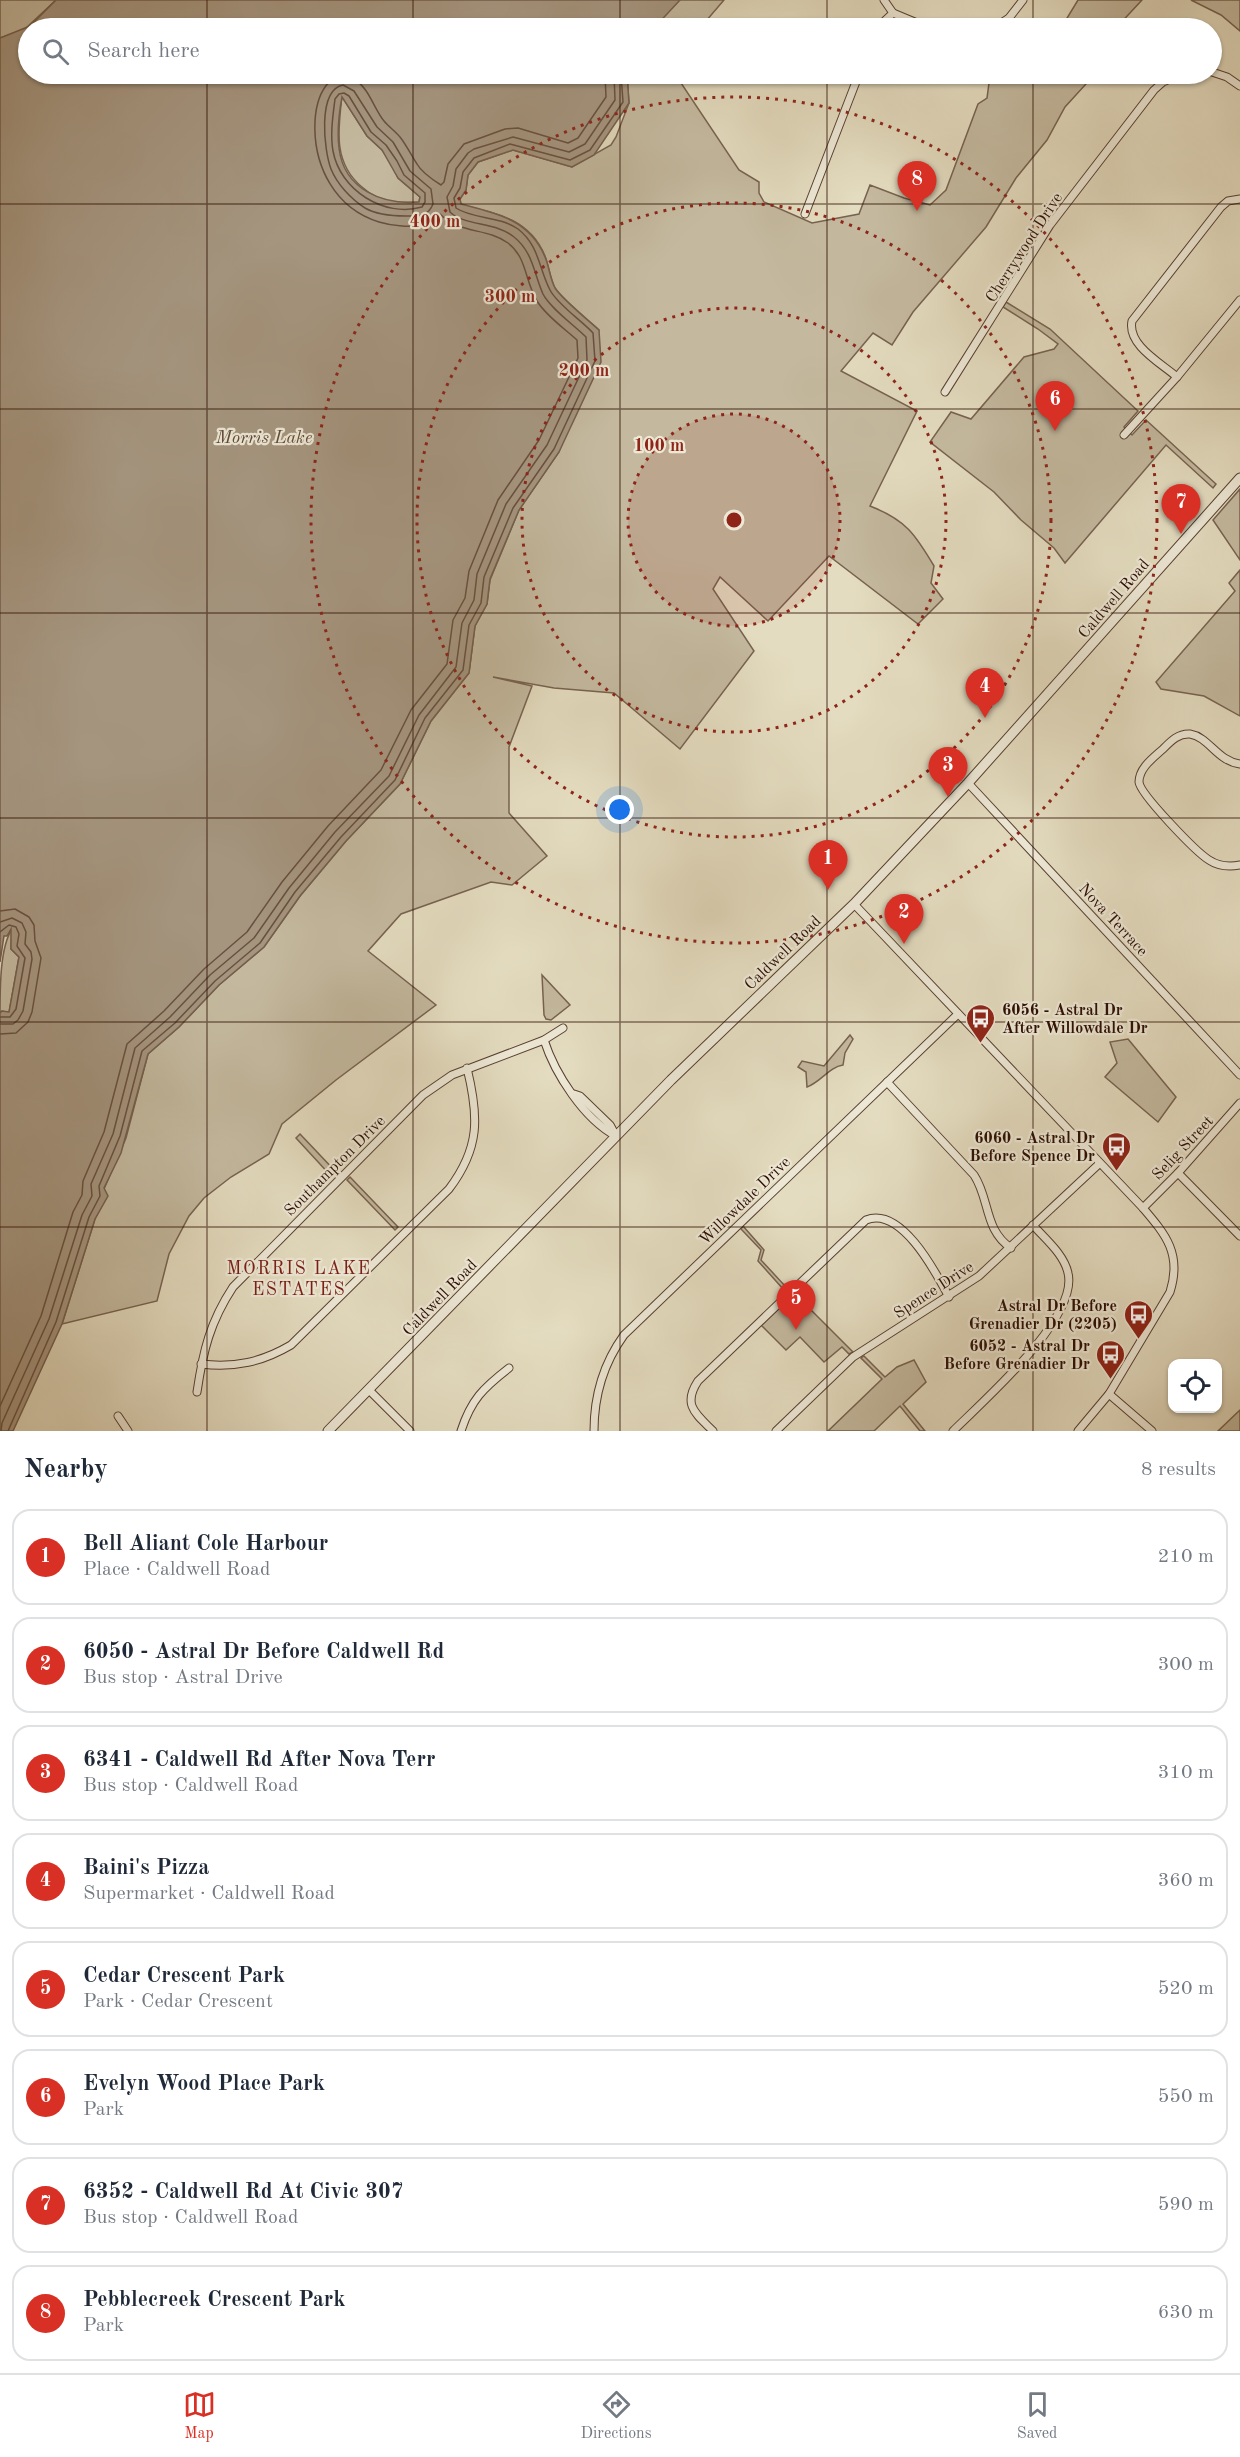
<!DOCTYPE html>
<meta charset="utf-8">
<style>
body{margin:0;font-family:"Old Standard TT",serif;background:#f6f6f7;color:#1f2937}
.controls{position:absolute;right:18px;bottom:18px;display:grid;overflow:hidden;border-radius:12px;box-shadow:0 2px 4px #0004}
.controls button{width:54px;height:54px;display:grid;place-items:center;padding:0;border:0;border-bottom:2px solid #e0e1e3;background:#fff;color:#1f2937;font:30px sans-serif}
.you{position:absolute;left:620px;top:810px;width:21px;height:21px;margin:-15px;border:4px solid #fff;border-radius:50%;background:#1a73e8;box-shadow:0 0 0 9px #1a73e833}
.badge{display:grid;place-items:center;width:39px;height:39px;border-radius:50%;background:#d93025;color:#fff;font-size:20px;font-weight:700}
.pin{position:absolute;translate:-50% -50px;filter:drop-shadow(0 2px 3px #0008)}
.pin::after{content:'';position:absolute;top:32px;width:21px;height:18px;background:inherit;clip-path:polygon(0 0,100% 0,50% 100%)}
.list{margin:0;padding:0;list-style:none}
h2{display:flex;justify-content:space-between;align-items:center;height:78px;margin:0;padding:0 24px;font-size:26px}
h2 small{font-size:20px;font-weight:400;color:#747a83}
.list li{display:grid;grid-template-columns:39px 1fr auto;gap:18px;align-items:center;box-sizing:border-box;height:96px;margin:0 12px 12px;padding:0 12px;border:2px solid #e0e1e3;border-radius:18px}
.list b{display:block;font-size:22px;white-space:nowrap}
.list p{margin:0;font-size:20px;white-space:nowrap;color:#747a83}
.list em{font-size:20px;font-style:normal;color:#747a83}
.icon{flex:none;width:33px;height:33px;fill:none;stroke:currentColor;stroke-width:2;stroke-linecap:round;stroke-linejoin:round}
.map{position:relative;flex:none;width:1240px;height:1431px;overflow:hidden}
.search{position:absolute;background:#fff;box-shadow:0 2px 4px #0004;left:18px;right:18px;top:18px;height:66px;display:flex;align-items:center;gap:15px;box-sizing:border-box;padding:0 21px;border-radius:33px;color:#747a83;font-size:22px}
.sheet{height:942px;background:#fff}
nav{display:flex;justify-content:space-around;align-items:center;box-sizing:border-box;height:84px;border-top:2px solid #e0e1e3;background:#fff;font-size:16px;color:#747a83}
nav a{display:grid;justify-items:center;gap:3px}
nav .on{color:#d93025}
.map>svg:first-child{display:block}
.green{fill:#c4b99f;stroke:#776250;stroke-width:1.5}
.water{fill:#a5957f;stroke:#745e4c;stroke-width:1.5;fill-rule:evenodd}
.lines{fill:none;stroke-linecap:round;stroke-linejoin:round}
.shore{stroke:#685040;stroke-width:1.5}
.minor-casing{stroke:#584030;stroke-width:9}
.tertiary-casing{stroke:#584030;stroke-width:11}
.minor{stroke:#ede8d6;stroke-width:7}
.tertiary{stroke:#ede8d6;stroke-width:9}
.grid{fill:none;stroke:#2a0c00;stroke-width:1.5;stroke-opacity:0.55}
.ring{fill:none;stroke:#8f2418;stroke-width:3;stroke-dasharray:3 6}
.labels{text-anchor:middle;stroke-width:4.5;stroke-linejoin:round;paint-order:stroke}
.street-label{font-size:16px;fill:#2a0c00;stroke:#ede8d6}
.poi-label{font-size:16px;font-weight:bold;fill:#2a0c00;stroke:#ede8d6;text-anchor:end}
.water-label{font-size:18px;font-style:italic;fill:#614a39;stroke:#ede8d6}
.neighbourhood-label{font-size:18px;letter-spacing:1.5px;fill:#7a1f14;stroke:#ede8d6}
.centre{fill:#8f2418;stroke:#ede8d6;stroke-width:3}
.ring-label{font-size:18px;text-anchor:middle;font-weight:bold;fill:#8f2418;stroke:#ede8d6;stroke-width:4.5;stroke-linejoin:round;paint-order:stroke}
</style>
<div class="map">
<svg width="1240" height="1431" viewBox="0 0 1240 1431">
<rect width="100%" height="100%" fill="#e4dcc0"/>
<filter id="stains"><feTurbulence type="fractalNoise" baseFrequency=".00333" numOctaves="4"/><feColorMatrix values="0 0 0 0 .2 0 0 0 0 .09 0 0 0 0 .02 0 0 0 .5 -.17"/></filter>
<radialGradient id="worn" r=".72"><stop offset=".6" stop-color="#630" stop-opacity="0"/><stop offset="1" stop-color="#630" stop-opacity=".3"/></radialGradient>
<g class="green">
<path d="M0,0H56L25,29L0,38Z"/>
<path d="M670,0H724L700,28H648Z"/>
<path d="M1078,0H1142L1116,28H1061Z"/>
<path d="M1191,0H1240V31L1221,15Z"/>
<path d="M627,74H681V83L739,170L759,182V193L764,202L812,223L859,214L870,185L904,198L930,205L946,190L978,104L987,98L989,83L1020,74H1088L1086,84L1065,107L1047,140L1016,178L986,227L913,312L892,345L873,333L841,371L917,411L870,506C906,520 915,534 934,566L931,583L943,599L918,624L829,556L768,621L720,577L713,589L754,651L680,749L614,693L554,688L493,677L532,686L509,747V813L547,856L512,885L491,882L401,914L368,951L436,1005L336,1080L282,1124L269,1154L231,1177L204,1198L189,1216L169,1254L157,1301L62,1324L95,1219L107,1196L104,1189L126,1138L148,1054L179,1027L219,985L264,947L300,896L346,841L400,784L431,721L469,673L475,626L487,604L490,580L519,510L559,452L599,330C588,320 562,299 555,288C550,278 549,266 545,256C530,219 497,213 461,205L460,199L466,190L468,175L478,162L513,150L572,167L611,145L616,137L629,103Z"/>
<path d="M342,96L367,136L382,150L392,164L398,178L420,197L419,202C410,202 400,203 391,202C379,200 371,195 362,187C333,163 338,130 342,96Z"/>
<path d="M1006,302L1050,329L1138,411L1124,427L1132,435L1146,420L1216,484L1213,488L1166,445L1065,563L1054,548L1021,520L994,492L930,442L951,412L971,419L1024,357L1054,349L1058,344L1038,329L1003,307Z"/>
<path d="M1240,489V560L1213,520Z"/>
<path d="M1240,570V716L1204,696L1161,689L1156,682L1235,591L1229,583Z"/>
<path d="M12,929L11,949L19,957L9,1013L2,1011L0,1013C0,988 0,947 12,929Z"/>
<path d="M542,975L570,1005L551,1020L546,1019L544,1015Z"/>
<path d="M850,1035L853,1039L845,1053L843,1065C829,1067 821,1082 807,1087L806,1072L798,1067L802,1061L824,1066Z"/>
<path d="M1128,1039L1176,1097L1158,1122L1105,1077L1117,1063L1110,1042Z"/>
<path d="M300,1134L336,1172L331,1176L296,1138Z"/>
<path d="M350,1177L398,1227L395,1230L347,1180Z"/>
<path d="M743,1226L764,1250L761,1260L786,1287L784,1290L758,1261L761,1250L741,1229Z"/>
<path d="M794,1293L853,1352L849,1354L842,1347L824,1362L800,1337L786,1350L761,1325Z"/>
<path d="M864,1356L885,1377L897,1367L914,1360L926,1382L903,1404L925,1431H920L900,1406L874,1431H828L882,1379L861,1358Z"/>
<path d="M1240,1410V1431H1218Z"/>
</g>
<path class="water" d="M56,0H680L654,28H28V74H627L629,103L594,155L572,167L513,150L478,162L468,175L466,190L460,199L461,204C496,213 530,220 545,257C549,266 550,279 555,288C562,299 588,320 599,330L601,362L559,452L519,510L490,579L487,604L475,626L469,673L431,721L400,784L346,841L300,896L264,947L219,985L179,1027L148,1054L121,1153L104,1188L108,1196L95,1219L62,1324L13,1431H0V1013L2,1011L9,1012L19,957L11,949V929L7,936H4L0,962V38L30,26ZM342,97L367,136L382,150L398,178L420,197L419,202C383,205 344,190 339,148C337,132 339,113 342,97Z"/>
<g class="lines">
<g class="shore">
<path d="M343,85L354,91L377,127L393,142L410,171L431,189L433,204C428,217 418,216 406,216C392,216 377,215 365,208C351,199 337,184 331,169C324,151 317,90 343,85Z"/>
<path d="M344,93L349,96L371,132L386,145L397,161L404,175L425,193V202L422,207C384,218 340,190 333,151C330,134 333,115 335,99L339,94Z"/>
<path d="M0,911L15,909L29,917L34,925L35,941L41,958L32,1012L28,1022L16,1033L0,1034"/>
<path d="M0,922L12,918L22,923L26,932L25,944L31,952L32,959L23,1011L18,1020L13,1024H0"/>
<path d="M0,932L9,925L16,927L19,934L17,946L25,958L16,1009L10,1017H0"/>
<path d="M0,1406L41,1316L73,1212L82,1195L83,1181L104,1132L127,1044L164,1011L204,969L247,932L282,882L328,826L381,770L411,710L447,664L453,620L465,598L469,571L498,500L539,440L578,358L577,340C564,328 546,316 537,301C525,282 527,257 508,243C486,227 461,235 440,214C435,217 431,222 425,224C412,228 392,226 379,222C288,194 307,51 355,80C369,88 374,109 384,121C389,127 395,131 400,137C407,146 411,155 417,164C422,173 433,180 441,185L444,182L448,164L464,144L505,129L518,128L568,143L578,138L606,97L605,74"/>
<path d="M1,1431L2,1423L49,1319L82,1215L92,1196L91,1184L113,1134L135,1048L170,1017L210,975L254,938L289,888L335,832L389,776L419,715L456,667L462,623L474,600L477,574L506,504L547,445L587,360L586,337C574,325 550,308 543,294C534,274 533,252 514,237C497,222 464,226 450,212L447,197L453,186L456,169L468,153L474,149L513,137L569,152L585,144L615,100L614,74"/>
<path d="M8,1431L56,1322L89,1217L100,1196L99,1186L120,1136L142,1051L175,1023L215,981L260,943L295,892L341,837L395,780L425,718L463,670L469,625L481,603L484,577L513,508L554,449L595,361L593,333C582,321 557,304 550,290C539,269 539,245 518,229C500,216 472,219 456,208L454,198L460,188L463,172L474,158L510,144L570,160L590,150L623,102L621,74"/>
</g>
<defs>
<g id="minor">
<path d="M884,0L893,13L929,28"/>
<path d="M877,28L893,13"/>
<path d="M994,28L1009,18L1023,0"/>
<path d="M1212,72L1227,77L1240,86"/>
<path d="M805,214L859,74"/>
<path d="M1177,377C1161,363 1127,345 1132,321L1221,207L1228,201L1240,199"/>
<path d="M945,392L1050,225L1154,90L1163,82L1181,74"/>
<path d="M1124,435L1177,377L1240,300"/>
<path d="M1240,764C1217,761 1209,737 1190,734C1178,733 1170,742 1163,749C1153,758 1139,768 1139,782C1140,794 1196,852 1209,860C1218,866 1229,867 1240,865"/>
<path d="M968,783L1240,1075"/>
<path d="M854,904L1143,1208C1166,1235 1182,1254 1170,1292L1109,1394L1078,1431"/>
<path d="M544,1040C555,1074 584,1119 616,1136"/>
<path d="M887,1082L974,1175C990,1199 984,1230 1011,1248"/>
<path d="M574,1094L580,1096L610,1125L616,1136"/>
<path d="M1178,1173L1240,1236"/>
<path d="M1143,1208L1178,1173L1240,1103"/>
<path d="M201,1364C235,1368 262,1362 291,1345L449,1189C480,1148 479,1117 467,1068"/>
<path d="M369,1390L410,1431"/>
<path d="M197,1392C203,1351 210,1322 233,1287L423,1095L452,1075L544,1040L563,1028"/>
<path d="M1109,1394L1152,1431"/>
<path d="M118,1416L128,1431"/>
<path d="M461,1431C471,1400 483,1388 509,1368"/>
<path d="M594,1431C594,1395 603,1364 624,1335L958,1014"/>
<path d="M713,1431C696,1414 682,1405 698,1381L866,1220C901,1206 935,1271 949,1297"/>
<path d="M776,1431L853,1357L979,1276L1099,1164"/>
<path d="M953,1431C982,1402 1079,1318 1068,1273C1064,1254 1045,1239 1033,1225"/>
</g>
<path id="tertiary" d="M328,1431L671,1080L854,904L968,783L1240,478"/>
</defs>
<use href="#minor" class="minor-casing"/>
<use href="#tertiary" class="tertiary-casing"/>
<use href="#minor" class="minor"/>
<use href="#tertiary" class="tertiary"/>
</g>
<path class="grid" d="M207,0V28M413,0V28M620,0V28M827,0V28M1033,0V28M207,74V1431M413,74V1431M620,74V1431M827,74V1431M1033,74V1431M0,204H1240M0,409H1240M0,613H1240M0,818H1240M0,1022H1240M0,1227H1240"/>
<circle cx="734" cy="520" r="106" fill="#8f2418" fill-opacity=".12"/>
<g class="ring">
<circle cx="734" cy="520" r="106"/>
<circle cx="734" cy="520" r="212"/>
<circle cx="734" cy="520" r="317"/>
<circle cx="734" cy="520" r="423"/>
</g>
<defs>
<symbol id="bus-pin" viewBox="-11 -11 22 30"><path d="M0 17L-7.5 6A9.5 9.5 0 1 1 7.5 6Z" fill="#8f2418" stroke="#ede8d6"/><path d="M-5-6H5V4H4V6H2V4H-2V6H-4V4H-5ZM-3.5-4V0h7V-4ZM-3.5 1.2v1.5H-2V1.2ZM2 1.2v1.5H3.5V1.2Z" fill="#fff"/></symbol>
</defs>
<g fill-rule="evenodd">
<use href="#bus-pin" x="964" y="1002" width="33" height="45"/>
<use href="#bus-pin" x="1100" y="1130" width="33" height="45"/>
<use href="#bus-pin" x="1122" y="1298" width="33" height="45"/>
<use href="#bus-pin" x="1094" y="1338" width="33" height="45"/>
</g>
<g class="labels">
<g class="street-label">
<text transform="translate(1023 247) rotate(-57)" y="6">Cherrywood Drive</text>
<text transform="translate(1113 598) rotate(-49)" y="6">Caldwell Road</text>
<text transform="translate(1114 919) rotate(47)" y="6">Nova Terrace</text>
<text transform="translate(782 952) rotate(-44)" y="6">Caldwell Road</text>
<text transform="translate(1182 1147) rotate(-47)" y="6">Selig Street</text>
<text transform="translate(334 1165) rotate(-45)" y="6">Southampton Drive</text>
<text transform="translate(744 1200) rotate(-44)" y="6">Willowdale Drive</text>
<text transform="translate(933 1289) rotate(-33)" y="6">Spence Drive</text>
<text transform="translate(439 1297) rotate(-46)" y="6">Caldwell Road</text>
</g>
<g class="poi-label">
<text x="1002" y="1015" text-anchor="start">6056 - Astral Dr<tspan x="1002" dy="18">After Willowdale Dr</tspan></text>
<text x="1095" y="1143">6060 - Astral Dr<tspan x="1095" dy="18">Before Spence Dr</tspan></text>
<text x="1117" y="1311">Astral Dr Before<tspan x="1117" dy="18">Grenadier Dr (2205)</tspan></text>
<text x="1090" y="1351">6052 - Astral Dr<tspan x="1090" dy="18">Before Grenadier Dr</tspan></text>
</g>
<g class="water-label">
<text x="264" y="443">Morris Lake</text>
</g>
<g class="neighbourhood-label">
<text x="299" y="1274">MORRIS LAKE<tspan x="299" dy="21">ESTATES</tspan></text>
</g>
</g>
<circle cx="734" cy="520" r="9" class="centre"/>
<g class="ring-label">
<text x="435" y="227">400 m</text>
<text x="510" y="302">300 m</text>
<text x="584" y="376">200 m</text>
<text x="659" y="451">100 m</text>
</g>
<rect width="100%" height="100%" filter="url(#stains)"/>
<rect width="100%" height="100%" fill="url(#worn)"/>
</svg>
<div class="controls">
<button><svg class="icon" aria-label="locate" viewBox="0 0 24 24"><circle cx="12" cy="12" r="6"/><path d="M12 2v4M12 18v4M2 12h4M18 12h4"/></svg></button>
</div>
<div class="you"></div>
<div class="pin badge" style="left:828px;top:890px">1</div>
<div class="pin badge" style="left:904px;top:944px">2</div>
<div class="pin badge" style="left:948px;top:797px">3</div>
<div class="pin badge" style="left:985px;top:718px">4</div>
<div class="pin badge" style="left:796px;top:1330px">5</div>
<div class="pin badge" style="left:1055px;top:431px">6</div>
<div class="pin badge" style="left:1181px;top:534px">7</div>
<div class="pin badge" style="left:917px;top:211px">8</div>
<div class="search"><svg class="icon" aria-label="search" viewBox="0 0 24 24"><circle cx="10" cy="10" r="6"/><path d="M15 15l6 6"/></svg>Search here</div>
</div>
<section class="sheet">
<h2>Nearby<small>8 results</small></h2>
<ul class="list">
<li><span class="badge">1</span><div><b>Bell Aliant Cole Harbour</b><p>Place · Caldwell Road</p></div><em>210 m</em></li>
<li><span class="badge">2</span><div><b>6050 - Astral Dr Before Caldwell Rd</b><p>Bus stop · Astral Drive</p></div><em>300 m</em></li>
<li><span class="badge">3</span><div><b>6341 - Caldwell Rd After Nova Terr</b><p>Bus stop · Caldwell Road</p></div><em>310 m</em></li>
<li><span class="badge">4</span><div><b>Baini's Pizza</b><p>Supermarket · Caldwell Road</p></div><em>360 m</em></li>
<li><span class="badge">5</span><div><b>Cedar Crescent Park</b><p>Park · Cedar Crescent</p></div><em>520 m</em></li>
<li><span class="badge">6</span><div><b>Evelyn Wood Place Park</b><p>Park</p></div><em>550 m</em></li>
<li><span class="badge">7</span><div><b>6352 - Caldwell Rd At Civic 307</b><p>Bus stop · Caldwell Road</p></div><em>590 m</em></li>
<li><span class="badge">8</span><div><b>Pebblecreek Crescent Park</b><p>Park</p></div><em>630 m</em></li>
</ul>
</section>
<nav>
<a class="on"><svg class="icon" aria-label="map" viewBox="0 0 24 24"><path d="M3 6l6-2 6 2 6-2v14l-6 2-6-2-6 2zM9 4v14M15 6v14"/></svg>Map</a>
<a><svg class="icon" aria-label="directions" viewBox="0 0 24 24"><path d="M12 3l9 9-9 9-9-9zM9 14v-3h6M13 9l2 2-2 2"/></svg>Directions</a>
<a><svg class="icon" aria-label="saved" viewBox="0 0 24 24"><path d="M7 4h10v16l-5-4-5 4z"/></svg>Saved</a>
</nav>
